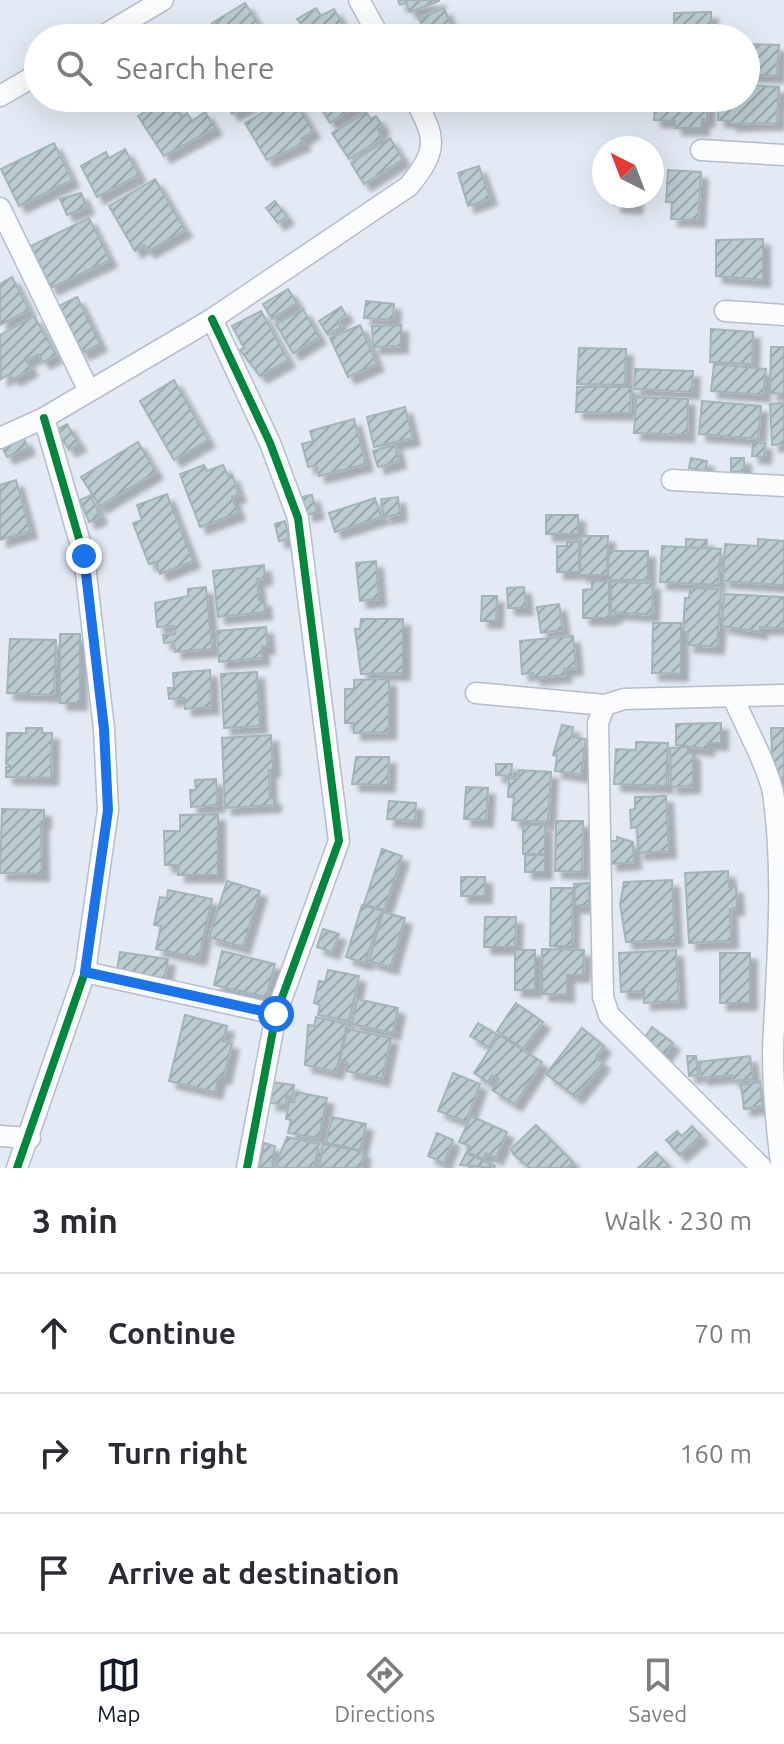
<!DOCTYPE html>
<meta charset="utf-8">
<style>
body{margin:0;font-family:Ubuntu,sans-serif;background:#f7f7f7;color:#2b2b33}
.compass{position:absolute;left:592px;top:136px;width:72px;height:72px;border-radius:50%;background:#fff;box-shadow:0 8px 32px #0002;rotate:318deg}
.stop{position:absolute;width:24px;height:24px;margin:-18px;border:6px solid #1a73e8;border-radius:50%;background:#fff}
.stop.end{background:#1a73e8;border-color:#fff;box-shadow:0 2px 8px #0008}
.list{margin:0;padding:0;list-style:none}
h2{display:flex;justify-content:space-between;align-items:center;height:104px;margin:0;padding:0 32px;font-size:34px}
h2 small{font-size:26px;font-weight:400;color:#7c7c81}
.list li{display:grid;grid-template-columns:52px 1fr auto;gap:24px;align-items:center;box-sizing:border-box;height:120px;padding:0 32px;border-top:2px solid #e1e1e2}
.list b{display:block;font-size:30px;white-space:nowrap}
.list em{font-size:26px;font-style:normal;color:#7c7c81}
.icon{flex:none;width:44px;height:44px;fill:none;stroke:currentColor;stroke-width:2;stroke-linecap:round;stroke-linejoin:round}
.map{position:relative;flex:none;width:784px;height:1168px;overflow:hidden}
.search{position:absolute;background:#fff;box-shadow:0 8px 32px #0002;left:24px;right:24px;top:24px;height:88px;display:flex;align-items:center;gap:20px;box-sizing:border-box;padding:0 28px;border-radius:44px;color:#7c7c81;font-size:30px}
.sheet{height:464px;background:#fff}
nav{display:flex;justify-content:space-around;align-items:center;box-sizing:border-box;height:112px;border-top:2px solid #e1e1e2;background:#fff;font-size:22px;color:#7c7c81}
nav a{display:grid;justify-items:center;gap:4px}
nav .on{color:#111827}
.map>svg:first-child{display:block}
.building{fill:url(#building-hatch);stroke:#a2b4ba;stroke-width:2;filter:url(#shadow)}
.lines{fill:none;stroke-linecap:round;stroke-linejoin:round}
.street-casing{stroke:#b5bdcb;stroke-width:23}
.street{stroke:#fbfcfe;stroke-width:20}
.cycleway-casing{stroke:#fff;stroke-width:13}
.cycleway{stroke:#00873e;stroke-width:8}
.route{stroke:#1a73e8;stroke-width:10}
</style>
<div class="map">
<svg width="784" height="1168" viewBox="0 0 784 1168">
<defs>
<pattern id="building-hatch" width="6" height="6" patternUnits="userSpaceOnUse" patternTransform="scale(2)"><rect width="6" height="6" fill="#baccd1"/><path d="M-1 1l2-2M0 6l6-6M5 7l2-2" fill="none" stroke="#98a7ac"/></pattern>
<filter id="shadow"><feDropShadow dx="7" dy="7" stdDeviation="2" flood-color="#0004"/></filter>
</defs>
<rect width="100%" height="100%" fill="#e3eaf5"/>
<g class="building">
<path d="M398,0H439V1L410,12L406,3L400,5Z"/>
<path d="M245,3L267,38H233L238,35L235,29L222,38L212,23Z"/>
<path d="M316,8L321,16L334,9L347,32L336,38H278L301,24L297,19Z"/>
<path d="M444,8L457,38H416L414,34L424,30L419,19Z"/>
<path d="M711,12V38H674V13Z"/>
<path d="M746,44L779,45L777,76L746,74Z"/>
<path d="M746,85L779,87L777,123L730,124V121L718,120L719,98H746Z"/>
<path d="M223,98H261L232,114Z"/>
<path d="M287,98H293L313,131L301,139L304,143L267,160L245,123Z"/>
<path d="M315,98H364L365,100L330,123Z"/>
<path d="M655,98H708L707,120L702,119V128H675V121L654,120Z"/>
<path d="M159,103L163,109L172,103L182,117L187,113L192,121L205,112L215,128L164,156L138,116Z"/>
<path d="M366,112L371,119L376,116L383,127L378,130L382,138L349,159L332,133Z"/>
<path d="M390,138L403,159L364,184L351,163Z"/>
<path d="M54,143L72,180L19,206L1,169Z"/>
<path d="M125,149L139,175L97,197L81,166L106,152L109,158Z"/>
<path d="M479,166L490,198L468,206L458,173Z"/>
<path d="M668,170L701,172L698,220L671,219L672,202H666Z"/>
<path d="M155,179L185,230L148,251L144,245L135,251L109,206Z"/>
<path d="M81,193L87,207L67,215L60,199Z"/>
<path d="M615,196H636L635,207L614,205Z"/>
<path d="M275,201L287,217L278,223L266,208Z"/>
<path d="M89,218L110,260L51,288L31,246Z"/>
<path d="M763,239V280L716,276V240Z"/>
<path d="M12,277L29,310L0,325V284Z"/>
<path d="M288,289L297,303L272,319L263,304Z"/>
<path d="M77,297L100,344L82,353L59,306Z"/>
<path d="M366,301L394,304L393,320L364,318Z"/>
<path d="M341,307L346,315L337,321L341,327L328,335L319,321Z"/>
<path d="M303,309L319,337L293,353L276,324Z"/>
<path d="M261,311L288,360L260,376L240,350L244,348L232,326Z"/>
<path d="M34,316L56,355L43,362L38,354L26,361L31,369L13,379L10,374L1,379L0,335Z"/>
<path d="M360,325L377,364L348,377L330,338Z"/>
<path d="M401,325V346L373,347L372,326Z"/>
<path d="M711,329L753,332L752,364L710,362Z"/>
<path d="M771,347H784V394L770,393Z"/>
<path d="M579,348L626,349L625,385L577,384Z"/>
<path d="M714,364L766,369L763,395L711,391Z"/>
<path d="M635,369L693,371L692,392L634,389Z"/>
<path d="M174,380L208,440L174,460L140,401Z"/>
<path d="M577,387H631L630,413L576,412Z"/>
<path d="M636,397L688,399L687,435L634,433Z"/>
<path d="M702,401L761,406L758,439L699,434Z"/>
<path d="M784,403V444L772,445L770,404Z"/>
<path d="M405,407L413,438L374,447L367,417Z"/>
<path d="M354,419L366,464L319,476L316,465L308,467L302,444L313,441L310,431Z"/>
<path d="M67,424L79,444L69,450L56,430Z"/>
<path d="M24,438L28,448L7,457L2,447Z"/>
<path d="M138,442L156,472L100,506L81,477Z"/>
<path d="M753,442L765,443L764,457L752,456Z"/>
<path d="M395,445L399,461L378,467L373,451Z"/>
<path d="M691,458L707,461L705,471L689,468Z"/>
<path d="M731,458H744V471L731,472Z"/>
<path d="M204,465L207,471L223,465L228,476L232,475L239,495L232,497L238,513L200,527L180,474Z"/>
<path d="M16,480L30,531L0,540V485Z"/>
<path d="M167,494L193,561L160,574L156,562L149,564L133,523L142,520L137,505Z"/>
<path d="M91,495L100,517L89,522L80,500Z"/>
<path d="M312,495L317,512L307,515L302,497Z"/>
<path d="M398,497L400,514L384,517L381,499Z"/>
<path d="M375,498L381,517L335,532L329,513Z"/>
<rect x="546" y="515" width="32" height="19"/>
<path d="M285,521L289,539L279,541L275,524Z"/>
<path d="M581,536H608L607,575H580Z"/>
<path d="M686,539L707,540L706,550L686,549Z"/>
<path d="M758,539L784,541V585L723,581L725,544L758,546Z"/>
<path d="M567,542H579V572H557V546H567Z"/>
<path d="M662,546L721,549L718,585L660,582Z"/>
<path d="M609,551H648V580H608Z"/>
<path d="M376,561L379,599L360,601L356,563Z"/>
<path d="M264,565L265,578L257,579L259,600H264L265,612L218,617L213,571Z"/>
<path d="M592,581H609V618H583V590L592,589Z"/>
<path d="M611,582L653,583L652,615L615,612V616H611Z"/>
<path d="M206,587L212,649L175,652L174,642L164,643L163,635L175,634L174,626L157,627L155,603L188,596V589Z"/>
<path d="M524,587L526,608H508L507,588Z"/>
<path d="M690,588L721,589L717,647L687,645L688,632H683L685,598H689Z"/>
<path d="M724,594L784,597V628L760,627V632L722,626Z"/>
<path d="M482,596H497L496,621H481Z"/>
<path d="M559,604L563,630L541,633L537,607Z"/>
<path d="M361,619H403V673L361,674L355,629H360Z"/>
<path d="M653,623H681V674L652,673Z"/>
<path d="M266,627L268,647H262V658L219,662L217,631Z"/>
<rect x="60" y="634" width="20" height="69"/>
<path d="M573,636L576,668L564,669L565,675L534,678L533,673L522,674L520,641Z"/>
<path d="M10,639L56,640L54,695L7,693Z"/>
<path d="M210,670L212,707L185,709V698L169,699L168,688H174L173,673Z"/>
<path d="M257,672L260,726L224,728L221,674Z"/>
<path d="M389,679V732L354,733V723H345V689H354V680Z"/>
<path d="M721,723V743H707V749L676,745V724Z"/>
<path d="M562,725L573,727L572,737L586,739L581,775L555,771L557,756L553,755Z"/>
<path d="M26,728H42V733H52L51,778L6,777V767H12L6,764L7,733H26Z"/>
<path d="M771,728H784V779H773Z"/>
<path d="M271,735L273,770H269L270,799L274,798V805L225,808L222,738Z"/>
<path d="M636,742L668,743L666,786L614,784L616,749L636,750Z"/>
<path d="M688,747V753H693V786L671,787L670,748Z"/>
<path d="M356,757H389L388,785L352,784Z"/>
<path d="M496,764H512L511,776L496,775Z"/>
<path d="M519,770L551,772L548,822L512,820L514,797H508L509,778L518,779Z"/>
<path d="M216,779L218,805L191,807L190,790H196L195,780Z"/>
<path d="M466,787L488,788L486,820L464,819Z"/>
<path d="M666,796L669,851L638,853L637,827L631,828L630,810L635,809V797Z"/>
<path d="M389,801L416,803L415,821L387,819Z"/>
<path d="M2,809L44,810V822H41L42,874L0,873Z"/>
<path d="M218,814V875H178L179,865H165L164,831H180V815Z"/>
<path d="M556,821H583L582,872L555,871Z"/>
<rect x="523" y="825" width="22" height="29"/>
<path d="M617,837L633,842L634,862L610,864L609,841H617Z"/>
<path d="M382,849L402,856L384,910L364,904Z"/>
<rect x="525" y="855" width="20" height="17"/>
<path d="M728,871L729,887H736L737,908L730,909L731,941L689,943L685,873Z"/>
<rect x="461" y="877" width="24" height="19"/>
<path d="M672,880L675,940L626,942L620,904L624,882Z"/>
<path d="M227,881L260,891L243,947L209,937Z"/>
<path d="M589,883V905L575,906L574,884Z"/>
<path d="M551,888H573L572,946H550Z"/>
<path d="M168,890L212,899L199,958L156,949L161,926L154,925L160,897L167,898Z"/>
<path d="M362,905L382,911L365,963L346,957Z"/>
<path d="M383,912L405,918L391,967L369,961Z"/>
<path d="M485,917H516L515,947H484Z"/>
<path d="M323,929L339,934L332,952L317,947Z"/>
<path d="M542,949L584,950L583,975H567V995L542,994Z"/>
<rect x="515" y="950" width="20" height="40"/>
<path d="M676,950L679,1001L644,1003V991L621,992L619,953Z"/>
<path d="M222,951L275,964L266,997L214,985Z"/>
<path d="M120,952L168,959L164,984L116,977Z"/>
<rect x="720" y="953" width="30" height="50"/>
<path d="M328,970L359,976L349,1021L318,1015L320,1005L314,1003L319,981L325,982Z"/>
<path d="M357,999L398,1008L393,1033L352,1024Z"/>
<path d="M516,1003L543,1022L523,1049L497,1031Z"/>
<path d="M185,1015L227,1026L223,1041L232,1043L224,1077L219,1076L215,1092L169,1081Z"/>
<path d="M316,1017L347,1024L336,1072L305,1065L308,1025L314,1026Z"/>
<path d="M478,1023L497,1034L489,1047L470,1036Z"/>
<path d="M652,1027L673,1043L661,1059L641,1043Z"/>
<path d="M582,1028L604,1046L596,1057L603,1063L576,1097L546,1074Z"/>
<path d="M347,1029L391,1038L382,1079L346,1071L348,1063L340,1061Z"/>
<path d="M499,1035L542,1062L515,1104L492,1090L499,1079L492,1075L488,1082L474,1073Z"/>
<path d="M687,1056H696L698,1075L689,1076Z"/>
<path d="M750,1056L753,1079L733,1081L732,1075L701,1078L699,1062Z"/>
<path d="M453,1073L480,1084L466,1122L438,1111Z"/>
<path d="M272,1082L294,1085L292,1097L287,1096L286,1105L269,1103Z"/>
<path d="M760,1082L763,1106L744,1109L741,1085Z"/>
<path d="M296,1092L327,1098L319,1138L288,1133L291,1120L286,1119L289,1101L294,1102Z"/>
<path d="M471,1116L507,1132L496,1158L486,1153L483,1159L467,1152L470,1146L459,1142Z"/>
<path d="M332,1117L366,1124L360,1150L326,1143Z"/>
<path d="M536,1125L573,1162L567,1168H530L514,1155L511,1149Z"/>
<path d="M692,1126L701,1136L680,1155L666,1140L677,1131L682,1136Z"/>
<path d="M437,1133L453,1140L444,1163L428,1156Z"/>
<path d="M287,1137L319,1144L314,1168H280L276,1164Z"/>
<path d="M264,1143L275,1146L272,1164L275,1168H259Z"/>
<path d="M323,1144L364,1152L361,1168H319Z"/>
<path d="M656,1152L668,1165L664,1168H638Z"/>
<path d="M466,1153L495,1166L494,1168L460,1165Z"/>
</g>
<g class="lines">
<defs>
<g id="street">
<path d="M359,0L380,38"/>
<path d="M99,38L163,0"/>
<path d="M0,96L38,74"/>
<path d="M701,150L784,155"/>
<path d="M0,208L88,389"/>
<path d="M725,311L784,315"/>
<path d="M212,319L270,443L298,518L339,841L276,1014L247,1168"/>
<path d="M0,438L44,418L212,319L409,186C439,149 436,138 414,98"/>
<path d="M672,480L784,486"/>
<path d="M476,693L605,705"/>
<path d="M733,697C746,728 765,760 773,792C784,869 778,951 774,1029C771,1067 776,1130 782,1168"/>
<path d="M85,972L276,1014"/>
<path d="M0,1136L30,1138"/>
<path d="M17,1168L85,972L108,810L104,729L84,556L44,418"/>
<path d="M762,1168L609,1015L603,997L598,723L605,705L624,699L784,695"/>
</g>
</defs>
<use href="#street" class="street-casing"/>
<use href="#street" class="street"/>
<defs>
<g id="cycleway">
<path d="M212,319L270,443L298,518L339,841L276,1014L247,1168"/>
<path d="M17,1168L85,972L108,810L104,729L84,556L44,418"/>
</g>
</defs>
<use href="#cycleway" class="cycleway-casing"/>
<use href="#cycleway" class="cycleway"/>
</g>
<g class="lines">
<path class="route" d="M84,556L104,729L108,810L85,972L276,1014"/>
</g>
</svg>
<svg class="compass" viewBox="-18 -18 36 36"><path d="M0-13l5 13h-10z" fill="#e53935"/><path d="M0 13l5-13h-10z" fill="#7c7c81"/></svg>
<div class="stop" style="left:276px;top:1014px"></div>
<div class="stop end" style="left:84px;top:556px"></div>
<div class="search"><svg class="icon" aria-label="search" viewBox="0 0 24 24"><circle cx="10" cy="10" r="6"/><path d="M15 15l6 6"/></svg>Search here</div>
</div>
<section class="sheet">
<h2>3 min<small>Walk · 230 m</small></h2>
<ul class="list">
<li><svg class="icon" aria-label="ahead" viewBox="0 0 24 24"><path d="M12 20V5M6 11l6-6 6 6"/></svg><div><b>Continue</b></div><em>70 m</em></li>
<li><svg class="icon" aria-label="right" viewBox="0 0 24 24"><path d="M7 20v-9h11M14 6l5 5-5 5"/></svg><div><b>Turn right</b></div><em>160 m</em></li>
<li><svg class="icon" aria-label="arrive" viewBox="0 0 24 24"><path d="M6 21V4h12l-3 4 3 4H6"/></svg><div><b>Arrive at destination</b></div></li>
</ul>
</section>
<nav>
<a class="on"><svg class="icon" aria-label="map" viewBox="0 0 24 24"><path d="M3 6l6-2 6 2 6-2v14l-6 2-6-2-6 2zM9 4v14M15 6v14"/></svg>Map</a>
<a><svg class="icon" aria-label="directions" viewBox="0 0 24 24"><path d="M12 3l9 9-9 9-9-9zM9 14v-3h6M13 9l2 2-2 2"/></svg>Directions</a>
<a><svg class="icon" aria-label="saved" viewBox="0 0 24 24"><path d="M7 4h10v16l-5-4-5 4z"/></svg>Saved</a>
</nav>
